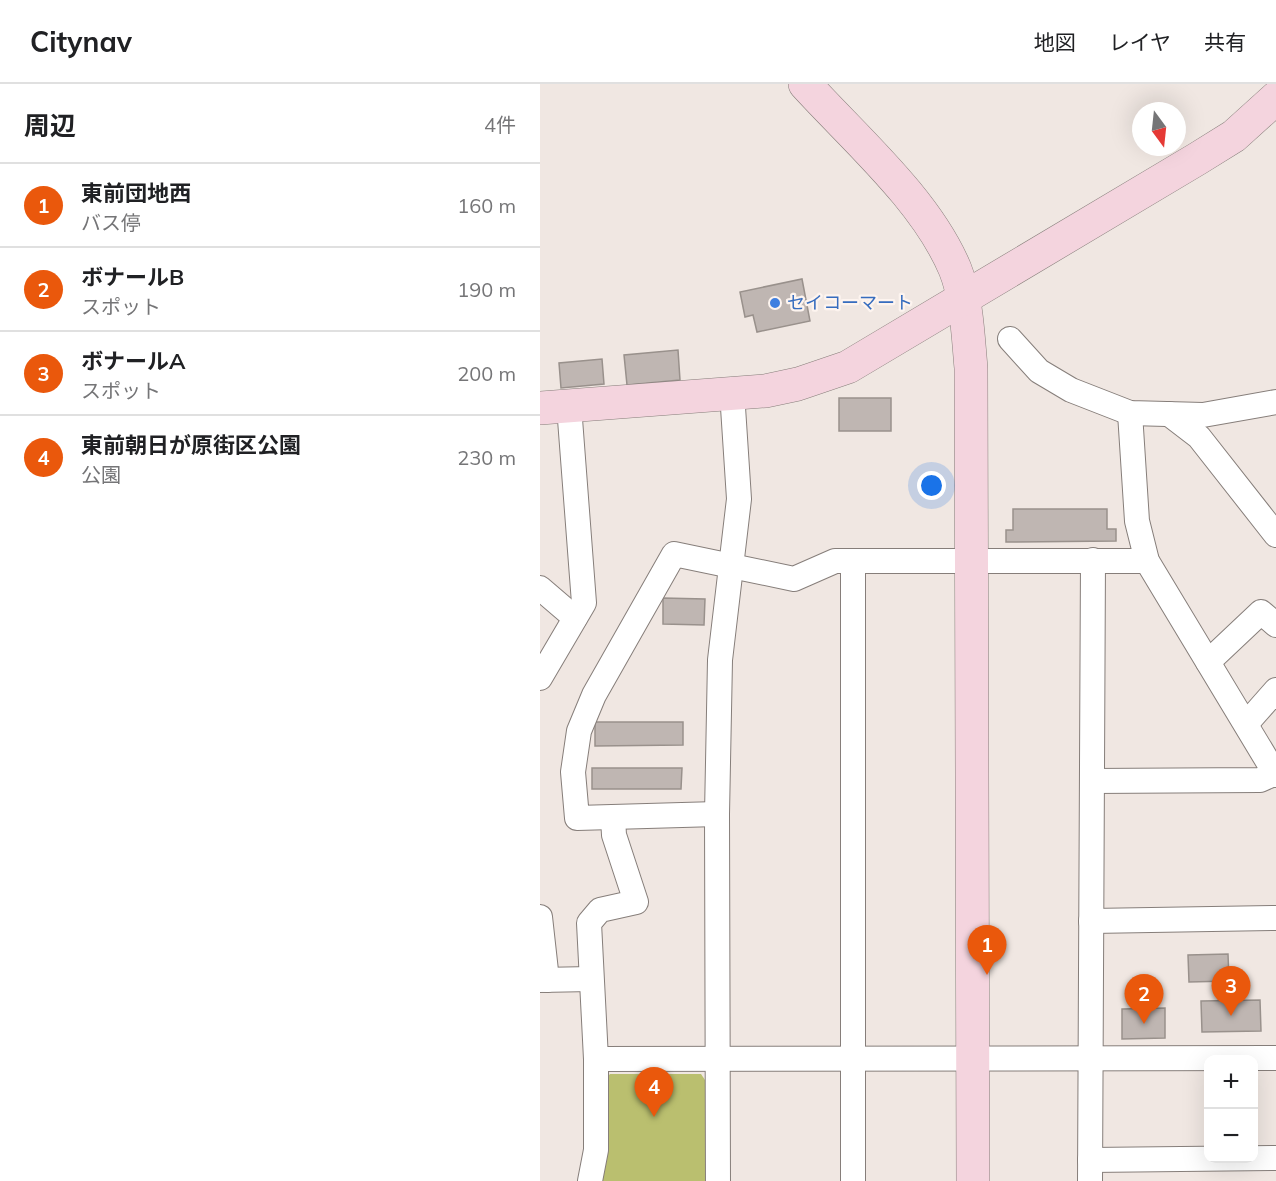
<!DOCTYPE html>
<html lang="ja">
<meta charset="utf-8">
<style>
body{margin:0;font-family:Mulish,"Noto Sans JP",sans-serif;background:#f2f2f2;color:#202124}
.controls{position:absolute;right:18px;bottom:18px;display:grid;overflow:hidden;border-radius:12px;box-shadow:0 6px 24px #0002}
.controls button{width:54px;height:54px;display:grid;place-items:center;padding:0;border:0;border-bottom:2px solid #e0e0e0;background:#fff;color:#202124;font:30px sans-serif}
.compass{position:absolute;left:592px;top:18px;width:54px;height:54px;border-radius:50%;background:#fff;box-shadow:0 6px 24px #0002;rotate:165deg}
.you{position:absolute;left:392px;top:402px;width:21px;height:21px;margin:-15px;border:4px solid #fff;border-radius:50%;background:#1a73e8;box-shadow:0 0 0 9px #1a73e833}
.badge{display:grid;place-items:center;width:39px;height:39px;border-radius:50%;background:#ea580c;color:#fff;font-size:20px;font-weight:700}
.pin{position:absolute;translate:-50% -50px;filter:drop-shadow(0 2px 3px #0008)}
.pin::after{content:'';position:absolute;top:32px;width:21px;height:18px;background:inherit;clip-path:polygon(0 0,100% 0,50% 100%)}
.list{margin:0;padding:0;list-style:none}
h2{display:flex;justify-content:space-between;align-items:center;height:78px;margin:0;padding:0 24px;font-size:26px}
h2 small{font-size:20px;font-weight:400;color:#757577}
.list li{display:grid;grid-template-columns:39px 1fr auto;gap:18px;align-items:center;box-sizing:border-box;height:84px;padding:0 24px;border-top:2px solid #e0e0e0}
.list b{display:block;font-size:22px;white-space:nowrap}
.list p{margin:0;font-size:20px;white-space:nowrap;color:#757577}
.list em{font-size:20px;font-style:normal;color:#757577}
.map{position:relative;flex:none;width:736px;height:1097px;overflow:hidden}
header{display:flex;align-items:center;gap:36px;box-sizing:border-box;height:84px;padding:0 30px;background:#fff;border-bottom:2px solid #e0e0e0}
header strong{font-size:28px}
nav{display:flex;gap:33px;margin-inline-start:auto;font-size:21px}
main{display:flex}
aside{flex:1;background:#fff}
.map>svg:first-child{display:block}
.green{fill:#babf6f}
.building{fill:#bfb6b2;stroke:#99918c;stroke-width:1.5}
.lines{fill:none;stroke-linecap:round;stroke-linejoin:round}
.street-casing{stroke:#867e7a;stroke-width:26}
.secondary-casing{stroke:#867e7a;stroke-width:34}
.street{stroke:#fff;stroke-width:24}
.secondary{stroke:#f4d4de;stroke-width:33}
.shop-dot{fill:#3f7fe0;stroke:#fdf4ef;stroke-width:2}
.labels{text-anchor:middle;stroke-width:4.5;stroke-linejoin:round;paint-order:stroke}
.shop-label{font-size:18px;fill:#366cbe;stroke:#fdf4ef;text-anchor:start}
</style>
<header>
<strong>Citynav</strong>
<nav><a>地図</a><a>レイヤ</a><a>共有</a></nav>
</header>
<main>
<aside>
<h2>周辺<small>4件</small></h2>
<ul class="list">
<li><span class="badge">1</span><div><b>東前団地西</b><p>バス停</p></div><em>160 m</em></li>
<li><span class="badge">2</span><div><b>ボナールB</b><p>スポット</p></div><em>190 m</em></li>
<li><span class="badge">3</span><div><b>ボナールA</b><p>スポット</p></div><em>200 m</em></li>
<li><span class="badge">4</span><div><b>東前朝日が原街区公園</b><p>公園</p></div><em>230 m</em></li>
</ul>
</aside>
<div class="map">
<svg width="736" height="1097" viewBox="0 0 736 1097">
<rect width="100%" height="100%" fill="#f0e7e2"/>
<path class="green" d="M70,990H161L165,996L166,1097H57L62,999Z"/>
<g class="building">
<path d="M262,195L270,237L217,248L213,231L205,233L200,208Z"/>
<path d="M138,266L140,296L87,301L84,271Z"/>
<path d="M62,275L64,300L21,304L19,279Z"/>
<rect x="299" y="314" width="52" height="33"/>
<path d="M473,425H567V445H576V457L466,458V446H473Z"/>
<path d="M123,514L165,515L164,541L123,540Z"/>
<path d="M55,638H143V661L55,662Z"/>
<path d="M52,684H142L141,705H52Z"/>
<path d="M688,870L689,897L649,898L648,871Z"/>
<path d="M720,916L721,947L662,948L661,917Z"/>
<path d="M625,924V954L582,955V925Z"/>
</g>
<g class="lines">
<defs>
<g id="street">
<path d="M470,255L499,287L531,306L590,329L663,331L736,318"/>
<path d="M590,329L597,437L607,477L736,691"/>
<path d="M629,330L659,353L736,451"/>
<path d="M313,477V1097"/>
<path d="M0,504L35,534"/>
<path d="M668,578L721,528L736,541"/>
<path d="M0,594L44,519L29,322"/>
<path d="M706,640L736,606"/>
<path d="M552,697L720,696L736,689"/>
<path d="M177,730L37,734L33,688L39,647L54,611L134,470L254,495L295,477H607"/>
<path d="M0,833L7,896"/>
<path d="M551,837L736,834"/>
<path d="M0,896L51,895"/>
<path d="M56,975L736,974"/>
<path d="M550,1076L736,1074"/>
<path d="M50,1097L56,1066V975L49,839L60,826L96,818L74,751L73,734"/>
<path d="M178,1097L177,730L180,576L199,415L192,308"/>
<path d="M550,1097L553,476"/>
</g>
<g id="secondary">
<path d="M265,0C315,55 386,116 415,185C427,215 428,252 431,284L433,1097"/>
<path d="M0,324L225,307L258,300L308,283L657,75L694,52L736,14"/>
</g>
</defs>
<use href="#street" class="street-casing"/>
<use href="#secondary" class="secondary-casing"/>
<use href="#street" class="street"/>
<use href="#secondary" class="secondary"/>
</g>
<circle class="shop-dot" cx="235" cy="219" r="6"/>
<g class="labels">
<g class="shop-label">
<text x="247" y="225">セイコーマート</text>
</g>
</g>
</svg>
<div class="controls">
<button>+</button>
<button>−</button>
</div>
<svg class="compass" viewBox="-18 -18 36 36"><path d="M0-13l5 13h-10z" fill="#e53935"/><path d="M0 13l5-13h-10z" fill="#757577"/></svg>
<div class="you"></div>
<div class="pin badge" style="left:447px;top:891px">1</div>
<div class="pin badge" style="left:604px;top:940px">2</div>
<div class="pin badge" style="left:691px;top:932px">3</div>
<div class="pin badge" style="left:114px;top:1033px">4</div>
</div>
</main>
